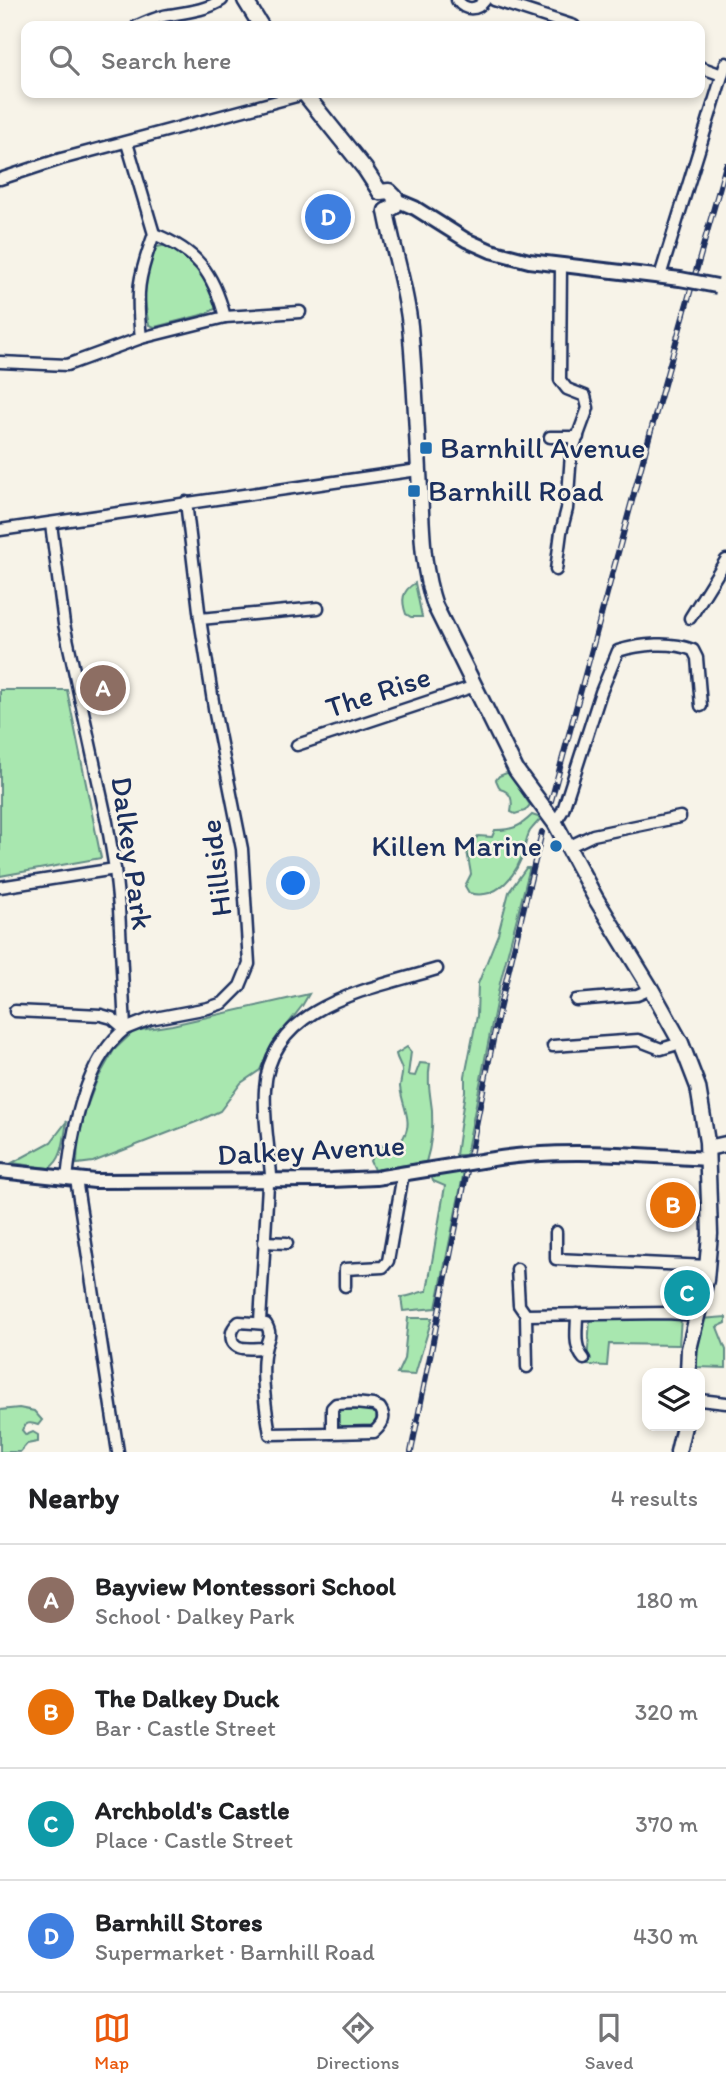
<!DOCTYPE html>
<meta charset="utf-8">
<style>
body{margin:0;font-family:Itim,sans-serif;background:#f2f2f2;color:#202124}
.controls{position:absolute;right:21px;bottom:21px;display:grid;overflow:hidden;border-radius:14px;box-shadow:0 4px 10px #0003}
.controls button{width:63px;height:63px;display:grid;place-items:center;padding:0;border:0;border-bottom:2px solid #e0e0e0;background:#fff;color:#202124;font:35px sans-serif}
.you{position:absolute;left:294px;top:884px;width:24px;height:24px;margin:-18px;border:5px solid #fff;border-radius:50%;background:#1a73e8;box-shadow:0 0 0 10px #1a73e833}
.badge{display:grid;place-items:center;width:46px;height:46px;border-radius:50%;background:#ea580c;color:#fff;font-size:23px;font-weight:700}
.pin{position:absolute;translate:-50% -50%;border:4px solid #fff;box-shadow:0 2px 7px #0006}
.list{margin:0;padding:0;list-style:none}
h2{display:flex;justify-content:space-between;align-items:center;height:91px;margin:0;padding:0 28px;font-size:30px}
h2 small{font-size:23px;font-weight:400;color:#757577}
.list li{display:grid;grid-template-columns:46px 1fr auto;gap:21px;align-items:center;box-sizing:border-box;height:112px;padding:0 28px;border-top:2px solid #e0e0e0}
.list b{display:block;font-size:26px;white-space:nowrap}
.list p{margin:0;font-size:23px;white-space:nowrap;color:#757577}
.list em{font-size:23px;font-style:normal;color:#757577}
.icon{flex:none;width:38px;height:38px;fill:none;stroke:currentColor;stroke-width:2;stroke-linecap:round;stroke-linejoin:round}
.map{position:relative;flex:none;width:726px;height:1452px;overflow:hidden}
.search{position:absolute;background:#fff;box-shadow:0 4px 10px #0003;left:21px;right:21px;top:21px;height:77px;display:flex;align-items:center;gap:18px;box-sizing:border-box;padding:0 24px;border-radius:14px;color:#757577;font-size:26px}
.sheet{height:539px;background:#fff}
nav{display:flex;justify-content:space-around;align-items:center;box-sizing:border-box;height:98px;border-top:2px solid #e0e0e0;background:#fff;font-size:19px;color:#757577}
nav a{display:grid;justify-items:center;gap:4px}
nav .on{color:#ea580c}
.map>svg:first-child{display:block}
.green{fill:#a8e7af;stroke:#628b86;stroke-width:2}
.lines{fill:none;stroke-linecap:round;stroke-linejoin:round}
.minor-casing{stroke:#1b2f5e;stroke-width:15}
.tertiary-casing{stroke:#1b2f5e;stroke-width:18}
.secondary-casing{stroke:#1b2f5e;stroke-width:19}
.minor{stroke:#f7f3e8;stroke-width:10}
.tertiary{stroke:#f7f3e8;stroke-width:12}
.secondary{stroke:#f7f3e8;stroke-width:14}
.rail-casing{stroke:#1b2f5e;stroke-width:6}
.rail{stroke:#f7f3e8;stroke-width:3.5;stroke-dasharray:10;stroke-linecap:butt}
.tertiary-bridge-casing{stroke:#1b2f5e;stroke-width:18;stroke-linecap:butt}
.tertiary-bridge{stroke:#f7f3e8;stroke-width:12}
.poi-dot{fill:#1f6fb2;stroke:#f7f3e8;stroke-width:2.5}
.labels{text-anchor:middle;stroke-width:5;stroke-linejoin:round;paint-order:stroke}
.poi-label{font-size:30px;fill:#1b2f5e;stroke:#f7f3e8;text-anchor:start}
.street-label{font-size:30px;fill:#1b2f5e;stroke:#f7f3e8}
</style>
<div class="map">
<svg width="726" height="1452" viewBox="0 0 726 1452">
<rect width="100%" height="100%" fill="#f7f3e8"/>
<filter id="ink" filterUnits="userSpaceOnUse"><feTurbulence type="fractalNoise" baseFrequency=".0143" numOctaves="2"/><feDisplacementMap in="SourceGraphic" scale="14" xChannelSelector="R" yChannelSelector="G"/><feConvolveMatrix kernelMatrix="1 2 1 2 8 2 1 2 1" color-interpolation-filters="sRGB"/></filter>
<g filter="url(#ink)">
<g class="green">
<path d="M167,245C199,259 208,276 217,308L205,314L155,327L149,325C143,298 142,271 157,247Z"/>
<path d="M415,583L422,617H411L406,614C401,600 402,591 415,583Z"/>
<path d="M0,690H67L101,858L0,876Z"/>
<path d="M509,772L530,805L525,811L515,814L511,812C513,801 512,792 500,789L496,780L499,776Z"/>
<path d="M532,815L541,818C538,822 533,827 530,831C525,840 525,850 521,859C512,881 493,900 469,893L465,886L471,874L467,851L478,836L492,837L495,830C512,830 520,827 532,815Z"/>
<path d="M526,868H529V871L500,983L466,1155H456L465,1091V1076L477,1016L478,984L498,934L509,892Z"/>
<path d="M309,994L302,1006L271,1046L260,1070L241,1083L220,1111L201,1120L93,1162L77,1164L78,1140L86,1109L97,1080L114,1050L134,1031L172,1025Z"/>
<path d="M407,1047L411,1052L408,1075L415,1076L420,1063L430,1064C427,1080 430,1093 432,1110C433,1127 431,1146 426,1162L374,1170L370,1161L378,1144L394,1151C418,1122 404,1116 400,1087C400,1081 403,1075 402,1070C401,1064 397,1060 396,1054Z"/>
<path d="M67,1121C64,1136 64,1160 49,1168L12,1163L51,1142Z"/>
<path d="M464,1171L436,1308L403,1311L401,1297C411,1297 417,1292 427,1291L445,1186L433,1181L431,1175Z"/>
<path d="M726,1317V1323L717,1327L726,1350V1368L696,1367L701,1319Z"/>
<path d="M408,1318H432L415,1375L397,1374L404,1359Z"/>
<path d="M590,1318H681L679,1345L609,1344L607,1366L587,1365Z"/>
<path d="M19,1408L34,1411L42,1420L38,1425C30,1422 26,1422 22,1430L26,1435L33,1432L38,1435V1442L27,1444L20,1452H0V1410Z"/>
<path d="M341,1410H371L376,1414V1420L372,1426H341L335,1418Z"/>
</g>
<g class="lines">
<defs>
<g id="minor">
<path d="M457,0C465,11 477,11 485,0"/>
<path d="M494,0L574,26"/>
<path d="M137,26C147,22 159,16 169,15C187,12 207,10 222,0"/>
<path d="M700,67L722,75"/>
<path d="M127,143L154,234C197,251 213,272 225,317"/>
<path d="M0,179L61,159L304,94"/>
<path d="M660,276L726,63"/>
<path d="M141,338C136,292 138,278 154,234"/>
<path d="M0,362L67,365L141,338L225,317L300,312"/>
<path d="M550,437H578"/>
<path d="M51,524L64,624L107,822L115,869L119,908L125,1029C85,1061 72,1130 67,1179"/>
<path d="M0,530L418,470"/>
<path d="M556,570L561,532L567,509L571,454L588,408L585,396L567,389L560,380L561,264"/>
<path d="M690,618L726,560"/>
<path d="M200,619L318,608"/>
<path d="M297,745L475,686"/>
<path d="M555,823L563,810L601,692L618,651C640,644 672,641 693,650L697,658L701,706"/>
<path d="M568,847L593,835L680,817"/>
<path d="M0,887L115,869"/>
<path d="M576,1000L637,995L651,989"/>
<path d="M15,1011L101,1015L112,1018L125,1029L150,1019L208,1008L223,1003L240,986L249,964L242,849L215,714L200,619L186,502"/>
<path d="M553,1046L638,1040L661,1049L681,1043"/>
<path d="M76,1179L118,1452"/>
<path d="M556,1232V1259L708,1266"/>
<path d="M264,1242L287,1243"/>
<path d="M517,1269L519,1305L526,1315L667,1313L697,1315"/>
<path d="M345,1286V1269L383,1267L388,1261L403,1174"/>
<path d="M577,1314C577,1331 573,1346 584,1359"/>
<path d="M526,1315L527,1367"/>
<path d="M260,1322L268,1185L271,1175C269,1147 263,1117 265,1089C270,1004 372,989 437,969"/>
<path d="M265,1348C258,1348 249,1349 242,1348C227,1345 230,1329 239,1322L266,1324C273,1336 267,1338 265,1350C260,1373 266,1411 270,1434L332,1433"/>
<path d="M700,1400L726,1403"/>
<path d="M355,1403L373,1405L380,1408C387,1418 382,1425 374,1432L332,1433V1408L336,1404Z"/>
</g>
<g id="tertiary">
<path d="M396,200L415,208L466,240L491,251L529,261L680,279"/>
<path d="M487,1160C560,1147 633,1155 707,1159"/>
<path d="M0,1171L95,1181L332,1180L376,1178L463,1164"/>
</g>
<g id="secondary">
<path d="M245,0L261,26"/>
<path d="M304,93L365,169L380,192"/>
<path d="M380,192L389,191L395,197L394,207L386,211"/>
<path d="M386,211C393,250 406,287 410,326C415,380 417,435 420,490C422,530 422,568 435,606L516,770L555,823L596,899L651,989L681,1043L698,1087L707,1142L710,1234L706,1280L689,1349L688,1373"/>
<path d="M708,1148L726,1144"/>
<path d="M678,1452L684,1426"/>
</g>
</defs>
<use href="#minor" class="minor-casing"/>
<use href="#tertiary" class="tertiary-casing"/>
<use href="#secondary" class="secondary-casing"/>
<use href="#minor" class="minor"/>
<use href="#tertiary" class="tertiary"/>
<use href="#secondary" class="secondary"/>
<defs>
<g id="rail">
<path d="M551,801L650,434L726,165"/>
<path d="M411,1452L499,1010L542,832"/>
</g>
</defs>
<use href="#rail" class="rail-casing"/>
<use href="#rail" class="rail"/>
<defs>
<g id="tertiary-bridge">
<path d="M680,279L717,286"/>
<path d="M463,1164L487,1160"/>
</g>
</defs>
<use href="#tertiary-bridge" class="tertiary-bridge-casing"/>
<use href="#tertiary-bridge" class="tertiary-bridge"/>
</g>
</g>
<g class="poi-dot">
<rect x="419" y="441" width="14" height="14" rx="3.5"/>
<rect x="407" y="484" width="14" height="14" rx="3.5"/>
<circle cx="556" cy="846" r="7"/>
</g>
<g class="labels">
<g class="poi-label">
<text x="440" y="458">Barnhill Avenue</text>
<text x="428" y="501">Barnhill Road</text>
<text x="542" y="856" text-anchor="end">Killen Marine</text>
</g>
<g class="street-label">
<text transform="translate(378 692) rotate(-18)" y="10">The Rise</text>
<text transform="translate(132 853) rotate(82)" y="10">Dalkey Park</text>
<text transform="translate(216 868) rotate(-97)" y="10">Hillside</text>
<text transform="translate(311 1150) rotate(-3)" y="10">Dalkey Avenue</text>
</g>
</g>
</svg>
<div class="controls">
<button><svg class="icon" aria-label="layers" viewBox="0 0 24 24"><path d="M12 4l9 5-9 5-9-5zM3 14l9 5 9-5"/></svg></button>
</div>
<div class="you"></div>
<div class="pin badge" style="left:103px;top:688px;background:#8d6e63">A</div>
<div class="pin badge" style="left:673px;top:1205px;background:#e8710a">B</div>
<div class="pin badge" style="left:687px;top:1293px;background:#0f9aa8">C</div>
<div class="pin badge" style="left:328px;top:217px;background:#3f7fe0">D</div>
<div class="search"><svg class="icon" aria-label="search" viewBox="0 0 24 24"><circle cx="10" cy="10" r="6"/><path d="M15 15l6 6"/></svg>Search here</div>
</div>
<section class="sheet">
<h2>Nearby<small>4 results</small></h2>
<ul class="list">
<li><span class="badge" style="background:#8d6e63">A</span><div><b>Bayview Montessori School</b><p>School · Dalkey Park</p></div><em>180 m</em></li>
<li><span class="badge" style="background:#e8710a">B</span><div><b>The Dalkey Duck</b><p>Bar · Castle Street</p></div><em>320 m</em></li>
<li><span class="badge" style="background:#0f9aa8">C</span><div><b>Archbold's Castle</b><p>Place · Castle Street</p></div><em>370 m</em></li>
<li><span class="badge" style="background:#3f7fe0">D</span><div><b>Barnhill Stores</b><p>Supermarket · Barnhill Road</p></div><em>430 m</em></li>
</ul>
</section>
<nav>
<a class="on"><svg class="icon" aria-label="map" viewBox="0 0 24 24"><path d="M3 6l6-2 6 2 6-2v14l-6 2-6-2-6 2zM9 4v14M15 6v14"/></svg>Map</a>
<a><svg class="icon" aria-label="directions" viewBox="0 0 24 24"><path d="M12 3l9 9-9 9-9-9zM9 14v-3h6M13 9l2 2-2 2"/></svg>Directions</a>
<a><svg class="icon" aria-label="saved" viewBox="0 0 24 24"><path d="M7 4h10v16l-5-4-5 4z"/></svg>Saved</a>
</nav>
